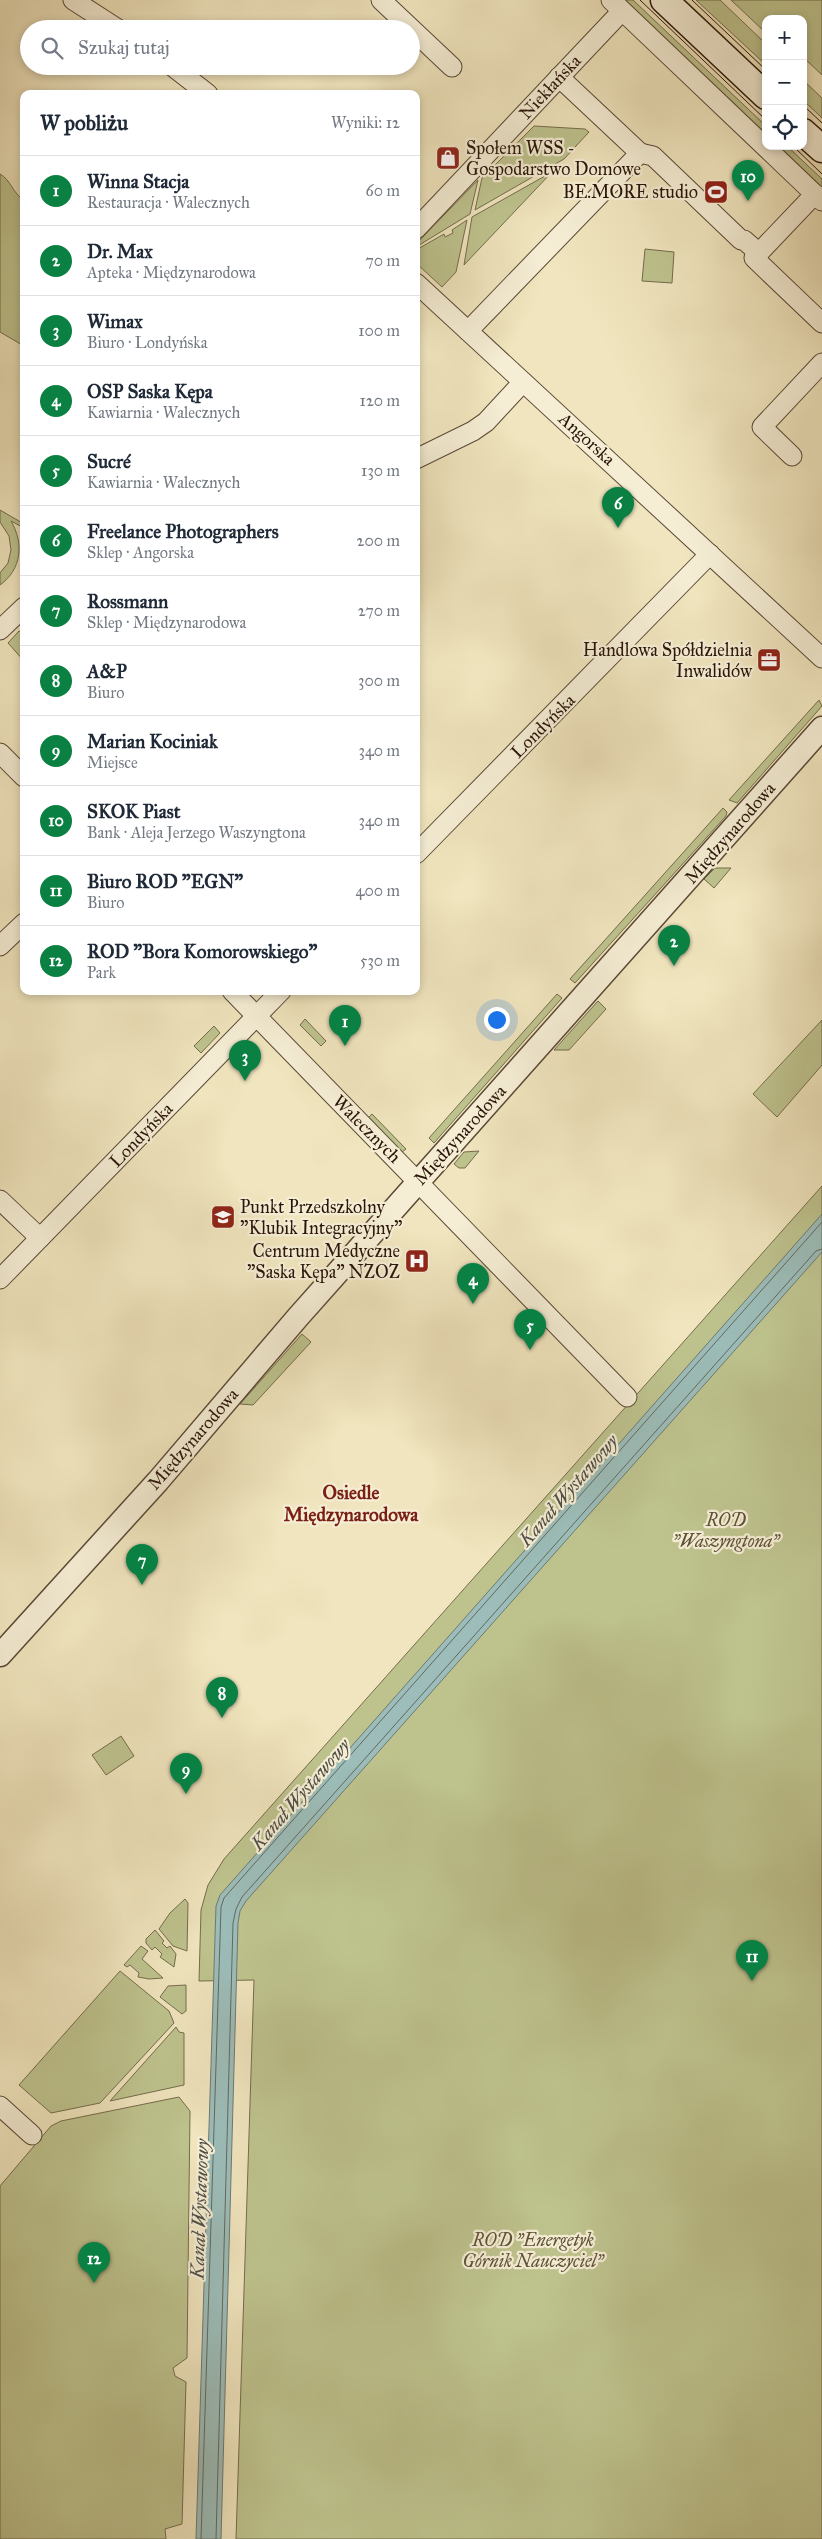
<!DOCTYPE html>
<html lang="pl">
<meta charset="utf-8">
<style>
body{margin:0;font-family:"IM FELL Great Primer",serif;background:#f2f2f3;color:#1f2937}
.controls{position:absolute;right:15px;top:15px;display:grid;overflow:hidden;border-radius:10px;box-shadow:0 2px 8px #0003}
.controls button{width:45px;height:45px;display:grid;place-items:center;padding:0;border:0;border-bottom:1px solid #e0e1e3;background:#fff;color:#1f2937;font:25px sans-serif}
.you{position:absolute;left:496px;top:1019px;width:18px;height:18px;margin:-12px;border:4px solid #fff;border-radius:50%;background:#1a73e8;box-shadow:0 0 0 8px #1a73e833}
.badge{display:grid;place-items:center;width:32px;height:32px;border-radius:50%;background:#0b8043;color:#fff;font-size:16px;font-weight:700}
.pin{position:absolute;translate:-50% -41px;filter:drop-shadow(0 1px 2px #0008)}
.pin::after{content:'';position:absolute;top:26px;width:18px;height:15px;background:inherit;clip-path:polygon(0 0,100% 0,50% 100%)}
.list{margin:0;padding:0;list-style:none}
h2{display:flex;justify-content:space-between;align-items:center;height:65px;margin:0;padding:0 20px;font-size:21px}
h2 small{font-size:16px;font-weight:400;color:#747a83}
.list li{display:grid;grid-template-columns:32px 1fr auto;gap:15px;align-items:center;box-sizing:border-box;height:70px;padding:0 20px;border-top:1px solid #e0e1e3}
.list b{display:block;font-size:19px;white-space:nowrap}
.list p{margin:0;font-size:16px;white-space:nowrap;color:#747a83}
.list em{font-size:16px;font-style:normal;color:#747a83}
.icon{flex:none;width:28px;height:28px;fill:none;stroke:currentColor;stroke-width:2;stroke-linecap:round;stroke-linejoin:round}
.map{position:relative;flex:none;width:822px;height:2539px;overflow:hidden}
.search{position:absolute;background:#fff;box-shadow:0 2px 8px #0003;left:20px;top:20px;width:400px;height:55px;display:flex;align-items:center;gap:12px;box-sizing:border-box;padding:0 18px;border-radius:28px;color:#747a83;font-size:19px}
.panel{position:absolute;background:#fff;box-shadow:0 2px 8px #0003;left:20px;top:90px;width:400px;height:905px;border-radius:10px}
.map>svg:first-child{display:block}
.green{fill:#bec38e;stroke:#746c4c}
.water{fill:#9cbdb9;stroke:#6e7973}
.lines{fill:none;stroke-linecap:round;stroke-linejoin:round}
.shore{stroke:#626861;stroke-width:1}
.minor-casing{stroke:#5b4836;stroke-width:21}
.tertiary-casing{stroke:#5b4836;stroke-width:25}
.secondary-casing{stroke:#291409;stroke-width:29}
.minor{stroke:#f5eed5;stroke-width:19}
.tertiary{stroke:#f5eed5;stroke-width:22}
.secondary{stroke:#f5eed5;stroke-width:26}
.tram{stroke:#291409;stroke-width:1}
.labels{text-anchor:middle;stroke-width:4.5;stroke-linejoin:round;paint-order:stroke}
.street-label{font-size:18px;fill:#291409;stroke:#f5eed5}
.poi-label{font-size:18px;fill:#291409;stroke:#f5eed5;text-anchor:end}
.park-label{font-size:18px;font-style:italic;fill:#5d5138;stroke:#f5eed5}
.water-label{font-size:19px;font-style:italic;fill:#514f47;stroke:#f5eed5}
.neighbourhood-label{font-size:19px;font-weight:bold;fill:#7a1f14;stroke:#f5eed5}
</style>
<div class="map">
<svg width="822" height="2539" viewBox="0 0 822 2539">
<rect width="100%" height="100%" fill="#f0e5be"/>
<filter id="stains"><feTurbulence type="fractalNoise" baseFrequency=".004" numOctaves="4"/><feColorMatrix values="0 0 0 0 .2 0 0 0 0 .09 0 0 0 0 .02 0 0 0 .5 -.17"/></filter>
<radialGradient id="worn" r=".72"><stop offset=".6" stop-color="#630" stop-opacity="0"/><stop offset="1" stop-color="#630" stop-opacity=".3"/></radialGradient>
<g class="green">
<path d="M622,0H633L766,126V137Z"/>
<path d="M696,0H720L766,44V65Z"/>
<path d="M731,0H822V75L803,57V19H766V33Z"/>
<path d="M803,80L822,98V118L803,100Z"/>
<path d="M534,126L585,129L589,132L564,159L475,210L482,178Z"/>
<path d="M775,146H787L822,179V191Z"/>
<path d="M552,172L464,265L472,217Z"/>
<path d="M0,174C11,180 13,194 24,200V346L0,332Z"/>
<path d="M478,180L470,214L416,247V244Z"/>
<path d="M467,220L456,272L442,287L416,263V250L444,234L445,237L453,233L452,230Z"/>
<path d="M645,249L674,252L672,283L642,281Z"/>
<path d="M0,510L24,524V531V528L11,521C24,543 22,569 0,585V573L8,563L11,550L9,536L0,522Z"/>
<path d="M19,631L24,634V661L8,643Z"/>
<path d="M819,700L822,706L737,803L729,800Z"/>
<path d="M723,808L727,812L726,816L575,983L570,979Z"/>
<path d="M715,868H731L714,888L704,879Z"/>
<path d="M557,994L562,998L434,1143L429,1138Z"/>
<path d="M598,1001L606,1009L569,1050H554Z"/>
<path d="M305,1019L326,1041L321,1046L300,1025Z"/>
<path d="M822,1020V1065L777,1117L753,1094Z"/>
<path d="M214,1026L220,1033L201,1053L194,1046Z"/>
<path d="M372,1114L406,1149L402,1152L368,1118Z"/>
<path d="M479,1151L465,1168H459L454,1164L464,1152Z"/>
<path d="M822,1186V2539H236L254,1980L199,1981L201,1910L208,1885L224,1859Z"/>
<path d="M302,1334L311,1342L253,1405L240,1404Z"/>
<path d="M121,1736L134,1756L106,1775L92,1755Z"/>
<path d="M185,1899L188,1903L187,1951L173,1946L159,1929L170,1913Z"/>
<path d="M155,1930L164,1941L162,1943L167,1948L170,1946L176,1954L174,1967L160,1957L162,1954L155,1947L152,1950L146,1943V1939Z"/>
<path d="M141,1946L148,1951L142,1959L163,1978L149,1979L138,1977L139,1973L130,1965L127,1967L124,1965Z"/>
<path d="M120,1971L169,2011L174,2023L100,2103L51,2113L19,2085Z"/>
<path d="M186,1985V2011L182,2014L160,1997L168,1986Z"/>
<path d="M176,2027L179,2032L184,2033V2085L110,2101Z"/>
<path d="M179,2097L190,2111L187,2358L173,2368L175,2376L186,2382L182,2524L165,2529L166,2539H0V2186L51,2126L61,2121Z"/>
</g>
<path class="water" d="M822,1214V1252L246,1901L240,1911L238,1923L221,2539H196L216,1906L220,1895Z"/>
<g class="lines">
<g class="shore">
<path d="M201,2539L221,1907L224,1898L822,1222"/>
<path d="M216,2539L233,1923L236,1909L242,1897L816,1251L822,1249"/>
</g>
<defs>
<g id="minor">
<path d="M73,0L118,29"/>
<path d="M381,0L452,67"/>
<path d="M611,0L822,201"/>
<path d="M172,66L208,94"/>
<path d="M559,77L640,153"/>
<path d="M815,194L754,258L822,323"/>
<path d="M416,229L622,11"/>
<path d="M416,283L822,658"/>
<path d="M468,331L640,153L653,156L741,240H744L759,253"/>
<path d="M792,456L762,427L822,363"/>
<path d="M416,459L473,431L486,422L523,382"/>
<path d="M0,630L24,607"/>
<path d="M0,753L24,777"/>
<path d="M416,854L710,554"/>
<path d="M0,946L24,923"/>
<path d="M232,991L627,1397"/>
<path d="M0,1200L40,1238"/>
<path d="M0,1279L281,991"/>
<path d="M0,2106L32,2135"/>
</g>
<path id="tertiary" d="M0,1655L158,1481L298,1317L822,728"/>
<g id="secondary">
<path d="M664,0L766,96"/>
<path d="M803,132L822,149"/>
</g>
</defs>
<use href="#minor" class="minor-casing"/>
<use href="#tertiary" class="tertiary-casing"/>
<use href="#secondary" class="secondary-casing"/>
<use href="#minor" class="minor"/>
<use href="#tertiary" class="tertiary"/>
<use href="#secondary" class="secondary"/>
<g class="tram">
<path d="M640,0L766,120"/>
<path d="M692,0L766,70"/>
<path d="M803,105L822,123"/>
<path d="M793,146L822,174"/>
</g>
</g>
<defs>
<symbol id="shop-square" viewBox="-11 -11 22 22"><rect x="-9" y="-9" width="18" height="18" rx="4" fill="#8f2418" stroke="#f5eed5"/><path d="M-5-2.5h2.3a2.7 3.5 0 0 1 5.4 0H5L5.5 6h-11ZM-1.5-2.5h3a1.5 2.3 0 0 0-3 0Z" fill="#fff"/></symbol>
<symbol id="stadium-square" viewBox="-11 -11 22 22"><rect x="-9" y="-9" width="18" height="18" rx="4" fill="#8f2418" stroke="#f5eed5"/><path d="M0-5a6.5 5 0 1 0 0 10a6.5 5 0 1 0 0-10ZM-3.5-1.8h7v3.6h-7Z" fill="#fff"/></symbol>
<symbol id="office-square" viewBox="-11 -11 22 22"><rect x="-9" y="-9" width="18" height="18" rx="4" fill="#8f2418" stroke="#f5eed5"/><path d="M-6-3h4V-5.5h4V-3h4V5H-6ZM-1-4.5V-3h2v-1.5ZM-6 0V1H6V0Z" fill="#fff"/></symbol>
<symbol id="school-square" viewBox="-11 -11 22 22"><rect x="-9" y="-9" width="18" height="18" rx="4" fill="#8f2418" stroke="#f5eed5"/><path d="M0-5L7-2L0 1L-7-2ZM-4 1L0 2.5L4 1V4Q0 6-4 4Z" fill="#fff"/></symbol>
<symbol id="hospital-square" viewBox="-11 -11 22 22"><rect x="-9" y="-9" width="18" height="18" rx="4" fill="#8f2418" stroke="#f5eed5"/><path d="M-5-5h3v3.5h4V-5h3V5h-3V1.5h-4V5h-3Z" fill="#fff"/></symbol>
</defs>
<g fill-rule="evenodd">
<use href="#shop-square" x="434" y="144" width="28" height="28"/>
<use href="#stadium-square" x="702" y="178" width="28" height="28"/>
<use href="#office-square" x="755" y="646" width="28" height="28"/>
<use href="#school-square" x="209" y="1203" width="28" height="28"/>
<use href="#hospital-square" x="403" y="1247" width="28" height="28"/>
</g>
<g class="labels">
<g class="street-label">
<text transform="translate(550 87) rotate(-47)" y="6">Niekłańska</text>
<text transform="translate(587 439) rotate(42)" y="6">Angorska</text>
<text transform="translate(543 726) rotate(-45)" y="6">Londyńska</text>
<text transform="translate(730 833) rotate(-49)" y="6">Międzynarodowa</text>
<text transform="translate(367 1129) rotate(45)" y="6">Walecznych</text>
<text transform="translate(141 1135) rotate(-46)" y="6">Londyńska</text>
<text transform="translate(460 1135) rotate(-48)" y="6">Międzynarodowa</text>
<text transform="translate(193 1439) rotate(-49)" y="6">Międzynarodowa</text>
</g>
<g class="poi-label">
<text x="466" y="154" text-anchor="start">Społem WSS -<tspan x="466" dy="21">Gospodarstwo Domowe</tspan></text>
<text x="698" y="198">BE.MORE studio</text>
<text x="752" y="656">Handlowa Spółdzielnia<tspan x="752" dy="21">Inwalidów</tspan></text>
<text x="240" y="1213" text-anchor="start">Punkt Przedszkolny<tspan x="240" dy="21">"Klubik Integracyjny"</tspan></text>
<text x="400" y="1257">Centrum Medyczne<tspan x="400" dy="21">"Saska Kępa" NZOZ</tspan></text>
</g>
<g class="park-label">
<text x="726" y="1526">ROD<tspan x="726" dy="21">"Waszyngtona"</tspan></text>
<text x="533" y="2246">ROD "Energetyk<tspan x="533" dy="21">Górnik Nauczyciel"</tspan></text>
</g>
<g class="water-label">
<text transform="translate(568 1490) rotate(-49)" y="7">Kanał Wystawowy</text>
<text transform="translate(300 1794) rotate(-49)" y="7">Kanał Wystawowy</text>
<text transform="translate(199 2209) rotate(-88)" y="7">Kanał Wystawowy</text>
</g>
<g class="neighbourhood-label">
<text x="351" y="1499">Osiedle<tspan x="351" dy="22">Międzynarodowa</tspan></text>
</g>
</g>
<rect width="100%" height="100%" filter="url(#stains)"/>
<rect width="100%" height="100%" fill="url(#worn)"/>
</svg>
<div class="controls">
<button>+</button>
<button>−</button>
<button><svg class="icon" aria-label="locate" viewBox="0 0 24 24"><circle cx="12" cy="12" r="6"/><path d="M12 2v4M12 18v4M2 12h4M18 12h4"/></svg></button>
</div>
<div class="you"></div>
<div class="pin badge" style="left:345px;top:1046px">1</div>
<div class="pin badge" style="left:674px;top:966px">2</div>
<div class="pin badge" style="left:245px;top:1081px">3</div>
<div class="pin badge" style="left:473px;top:1304px">4</div>
<div class="pin badge" style="left:530px;top:1350px">5</div>
<div class="pin badge" style="left:618px;top:528px">6</div>
<div class="pin badge" style="left:142px;top:1585px">7</div>
<div class="pin badge" style="left:222px;top:1718px">8</div>
<div class="pin badge" style="left:186px;top:1794px">9</div>
<div class="pin badge" style="left:748px;top:201px">10</div>
<div class="pin badge" style="left:752px;top:1981px">11</div>
<div class="pin badge" style="left:94px;top:2283px">12</div>
<div class="search"><svg class="icon" aria-label="search" viewBox="0 0 24 24"><circle cx="10" cy="10" r="6"/><path d="M15 15l6 6"/></svg>Szukaj tutaj</div>
<section class="panel">
<h2>W pobliżu<small>Wyniki: 12</small></h2>
<ul class="list">
<li><span class="badge">1</span><div><b>Winna Stacja</b><p>Restauracja · Walecznych</p></div><em>60 m</em></li>
<li><span class="badge">2</span><div><b>Dr. Max</b><p>Apteka · Międzynarodowa</p></div><em>70 m</em></li>
<li><span class="badge">3</span><div><b>Wimax</b><p>Biuro · Londyńska</p></div><em>100 m</em></li>
<li><span class="badge">4</span><div><b>OSP Saska Kępa</b><p>Kawiarnia · Walecznych</p></div><em>120 m</em></li>
<li><span class="badge">5</span><div><b>Sucré</b><p>Kawiarnia · Walecznych</p></div><em>130 m</em></li>
<li><span class="badge">6</span><div><b>Freelance Photographers</b><p>Sklep · Angorska</p></div><em>200 m</em></li>
<li><span class="badge">7</span><div><b>Rossmann</b><p>Sklep · Międzynarodowa</p></div><em>270 m</em></li>
<li><span class="badge">8</span><div><b>A&amp;P</b><p>Biuro</p></div><em>300 m</em></li>
<li><span class="badge">9</span><div><b>Marian Kociniak</b><p>Miejsce</p></div><em>340 m</em></li>
<li><span class="badge">10</span><div><b>SKOK Piast</b><p>Bank · Aleja Jerzego Waszyngtona</p></div><em>340 m</em></li>
<li><span class="badge">11</span><div><b>Biuro ROD &quot;EGN&quot;</b><p>Biuro</p></div><em>400 m</em></li>
<li><span class="badge">12</span><div><b>ROD &quot;Bora Komorowskiego&quot;</b><p>Park</p></div><em>530 m</em></li>
</ul>
</section>
</div>
